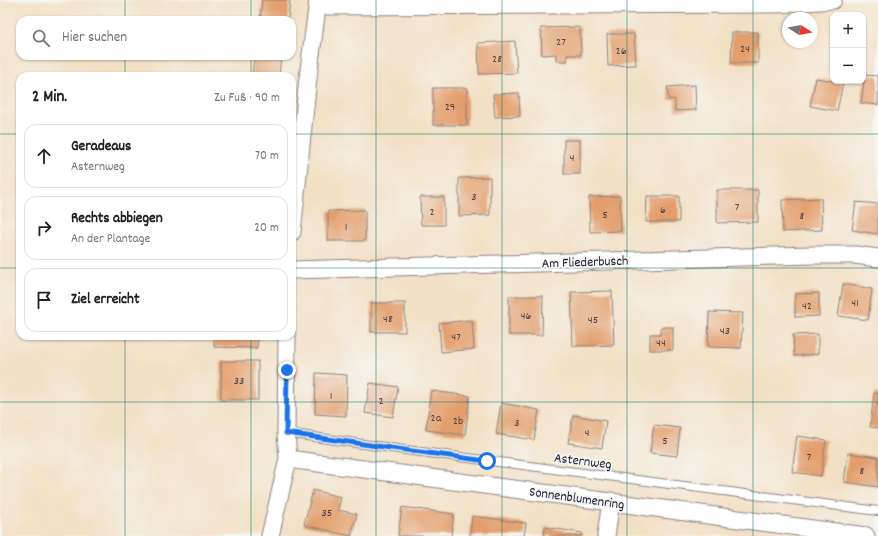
<!DOCTYPE html>
<html lang="de">
<meta charset="utf-8">
<style>
body{margin:0;font-family:Dekko,sans-serif;background:#f6f6f6;color:#222}
.controls{position:absolute;right:12px;top:12px;display:grid;overflow:hidden;border-radius:8px;box-shadow:0 1px 3px #0004}
.controls button{width:36px;height:36px;display:grid;place-items:center;padding:0;border:0;border-bottom:1px solid #e0e0e0;background:#fff;color:#222;font:20px sans-serif}
.compass{position:absolute;left:782px;top:12px;width:36px;height:36px;border-radius:50%;background:#fff;box-shadow:0 1px 3px #0004;rotate:101deg}
.stop{position:absolute;width:12px;height:12px;margin:-9px;border:3px solid #1a73e8;border-radius:50%;background:#fff}
.stop.end{background:#1a73e8;border-color:#fff;box-shadow:0 1px 4px #0008}
.list{margin:0;padding:0;list-style:none}
h2{display:flex;justify-content:space-between;align-items:center;height:52px;margin:0;padding:0 16px;font-size:17px}
h2 small{font-size:13px;font-weight:400;color:#767676}
.list li{display:grid;grid-template-columns:26px 1fr auto;gap:12px;align-items:center;box-sizing:border-box;height:64px;margin:0 8px 8px;padding:0 8px;border:1px solid #e0e0e0;border-radius:12px}
.list b{display:block;font-size:15px;white-space:nowrap}
.list p{margin:0;font-size:13px;white-space:nowrap;color:#767676}
.list em{font-size:13px;font-style:normal;color:#767676}
.icon{flex:none;width:22px;height:22px;fill:none;stroke:currentColor;stroke-width:2;stroke-linecap:round;stroke-linejoin:round}
.map{position:relative;flex:none;width:878px;height:536px;overflow:hidden}
.search{position:absolute;background:#fff;box-shadow:0 1px 3px #0004;left:16px;top:16px;width:280px;height:44px;display:flex;align-items:center;gap:10px;box-sizing:border-box;padding:0 14px;border-radius:12px;color:#767676;font-size:15px}
.panel{position:absolute;background:#fff;box-shadow:0 1px 3px #0004;left:16px;top:72px;width:280px;height:268px;border-radius:12px}
.map>svg:first-child{display:block}
.building{fill:#e39e6c}
.lines{fill:none;stroke-linecap:round;stroke-linejoin:round}
.service-casing{stroke:#8a8180;stroke-width:10}
.minor-casing{stroke:#8a8180;stroke-width:19}
.service{stroke:#fff;stroke-width:8}
.minor{stroke:#fff;stroke-width:17}
.route{stroke:#1a73e8;stroke-width:5}
.grid{fill:none;stroke:#0f766e;stroke-width:1;stroke-opacity:0.55}
.labels{text-anchor:middle;stroke-width:3.5;stroke-linejoin:round;paint-order:stroke}
.number-label{font-size:12px;fill:#524147}
.street-label{font-size:14px;fill:#22223b;stroke:#f6f6f2}
</style>
<div class="map">
<svg width="878" height="536" viewBox="0 0 878 536">
<rect width="100%" height="100%" fill="#f6f6f2"/>
<filter id="ink" filterUnits="userSpaceOnUse"><feTurbulence type="fractalNoise" baseFrequency=".025" numOctaves="2"/><feDisplacementMap in="SourceGraphic" scale="8" xChannelSelector="R" yChannelSelector="G"/><feConvolveMatrix kernelMatrix="1 2 1 2 8 2 1 2 1" color-interpolation-filters="sRGB"/></filter>
<filter id="wash" filterUnits="userSpaceOnUse"><feTurbulence type="fractalNoise" baseFrequency=".012" numOctaves="4" result="noise"/><feDisplacementMap in="SourceGraphic" scale="16" xChannelSelector="R" yChannelSelector="G"/><feGaussianBlur stdDeviation="0.9" result="paint"/><feColorMatrix in="noise" values="0 0 0 0 0 0 0 0 0 0 0 0 0 0 0 0 0 1.4 0 .05"/><feComposite in="paint" operator="in"/></filter>
<g filter="url(#wash)">
<rect width="100%" height="100%" fill="#f2e0c4"/>
<g id="blocks">
<g class="building">
<path d="M262,0H290L288,20H260Z"/>
<path d="M580,27L581,55H567V61H556V54L542,55L541,28Z"/>
<path d="M732,32H758V63H731Z"/>
<path d="M607,34H634L636,65L608,66Z"/>
<path d="M515,41L517,73L479,74L478,43Z"/>
<path d="M254,56H281L279,76H252Z"/>
<path d="M865,75L878,76V105L861,103Z"/>
<path d="M816,78L843,83L837,111L810,106Z"/>
<path d="M695,85L696,110L675,111V99L669,100L667,87Z"/>
<rect x="433" y="88" width="34" height="37"/>
<path d="M519,93L520,116L495,117L493,94Z"/>
<rect x="564" y="140" width="16" height="34"/>
<path d="M490,177V215L459,216V178Z"/>
<path d="M717,190H758V222L717,223Z"/>
<path d="M620,196L621,231L590,232L589,197Z"/>
<path d="M647,196H679V222H646Z"/>
<path d="M420,197H444V225H421Z"/>
<path d="M821,198L822,230L783,232L782,200Z"/>
<path d="M856,202L878,204V234L852,230Z"/>
<path d="M365,210V241H328V211Z"/>
<path d="M843,284L872,289L868,320L838,316Z"/>
<path d="M612,291L614,345L573,346L571,292Z"/>
<path d="M819,293V316L795,317V294Z"/>
<path d="M509,296H543L542,335H509Z"/>
<rect x="371" y="303" width="34" height="29"/>
<path d="M709,312L743,313L741,348L708,347Z"/>
<path d="M472,320L474,349L441,352L439,323Z"/>
<path d="M661,327H673V350H650V334H661Z"/>
<path d="M818,334V354L794,356L793,335Z"/>
<path d="M214,336H258L257,348L214,347Z"/>
<rect x="221" y="361" width="37" height="39"/>
<path d="M316,373L347,375L346,416L315,414Z"/>
<path d="M370,383L398,387L393,417L365,413Z"/>
<path d="M431,391L470,396L465,435L426,430Z"/>
<path d="M874,393H878V428L870,427Z"/>
<path d="M501,403L539,410L534,440L496,434Z"/>
<path d="M573,415L606,421L602,448L568,443Z"/>
<path d="M654,425L680,428L677,456L650,453Z"/>
<path d="M797,436L826,440L821,476L792,472Z"/>
<path d="M848,453L878,457V487L844,482Z"/>
<path d="M313,490L341,497L338,510L357,514L351,536L304,525Z"/>
<path d="M402,507L454,514L451,536H398Z"/>
<path d="M472,516L526,523L524,536H470Z"/>
<path d="M545,527L582,533V536H544Z"/>
</g>
</g>
</g>
<g filter="url(#ink)">
<use href="#blocks" fill-opacity="0" stroke="#8a8180" stroke-width="1"/>
<g class="lines">
<defs>
<path id="service" d="M286,433L398,449L878,511"/>
<g id="minor">
<path d="M318,6L777,4L833,0"/>
<path d="M292,232L308,78L318,0"/>
<path d="M292,270L812,255H855L878,258"/>
<path d="M288,459L866,536"/>
<path d="M270,536L288,459L286,433L287,336"/>
<path d="M606,536L611,501"/>
</g>
</defs>
<use href="#service" class="service-casing"/>
<use href="#minor" class="minor-casing"/>
<use href="#service" class="service"/>
<use href="#minor" class="minor"/>
</g>
</g>
<g class="lines" filter="url(#ink)">
<path class="route" d="M287,370L286,433L398,449L487,461"/>
</g>
<path class="grid" d="M125,0V20M251,0V20M376,0V536M502,0V536M627,0V536M753,0V536M125,56V76M251,56V76M0,134H20M292,134H878M0,268H20M292,268H878M125,336V536M251,336V536M0,402H878"/>
<g class="labels">
<g class="number-label">
<text x="561" y="45">27</text>
<text x="745" y="52">24</text>
<text x="621" y="54">26</text>
<text x="497" y="62">28</text>
<text x="450" y="110">29</text>
<text x="572" y="161">4</text>
<text x="474" y="200">3</text>
<text x="737" y="210">7</text>
<text x="663" y="213">6</text>
<text x="432" y="215">2</text>
<text x="605" y="218">5</text>
<text x="802" y="219">8</text>
<text x="346" y="230">1</text>
<text x="855" y="306">41</text>
<text x="807" y="309">42</text>
<text x="526" y="319">46</text>
<text x="388" y="322">48</text>
<text x="593" y="323">45</text>
<text x="725" y="334">43</text>
<text x="456" y="340">47</text>
<text x="661" y="346">44</text>
<text x="239" y="384">33</text>
<text x="331" y="399">1</text>
<text x="381" y="404">2</text>
<text x="436" y="421">2a</text>
<text x="458" y="424">2b</text>
<text x="517" y="426">3</text>
<text x="587" y="436">4</text>
<text x="665" y="444">5</text>
<text x="809" y="460">7</text>
<text x="862" y="474">8</text>
<text x="327" y="516">35</text>
</g>
<g class="street-label">
<text transform="translate(585 261) rotate(-2)" y="5">Am Fliederbusch</text>
<text transform="translate(583 460) rotate(7)" y="5">Asternweg</text>
<text transform="translate(577 497) rotate(8)" y="5">Sonnenblumenring</text>
</g>
</g>
</svg>
<div class="controls">
<button>+</button>
<button>−</button>
</div>
<svg class="compass" viewBox="-18 -18 36 36"><path d="M0-13l5 13h-10z" fill="#e53935"/><path d="M0 13l5-13h-10z" fill="#767676"/></svg>
<div class="stop" style="left:487px;top:461px"></div>
<div class="stop end" style="left:287px;top:370px"></div>
<div class="search"><svg class="icon" aria-label="search" viewBox="0 0 24 24"><circle cx="10" cy="10" r="6"/><path d="M15 15l6 6"/></svg>Hier suchen</div>
<section class="panel">
<h2>2 Min.<small>Zu Fuß · 90 m</small></h2>
<ul class="list">
<li><svg class="icon" aria-label="ahead" viewBox="0 0 24 24"><path d="M12 20V5M6 11l6-6 6 6"/></svg><div><b>Geradeaus</b><p>Asternweg</p></div><em>70 m</em></li>
<li><svg class="icon" aria-label="right" viewBox="0 0 24 24"><path d="M7 20v-9h11M14 6l5 5-5 5"/></svg><div><b>Rechts abbiegen</b><p>An der Plantage</p></div><em>20 m</em></li>
<li><svg class="icon" aria-label="arrive" viewBox="0 0 24 24"><path d="M6 21V4h12l-3 4 3 4H6"/></svg><div><b>Ziel erreicht</b></div></li>
</ul>
</section>
</div>
